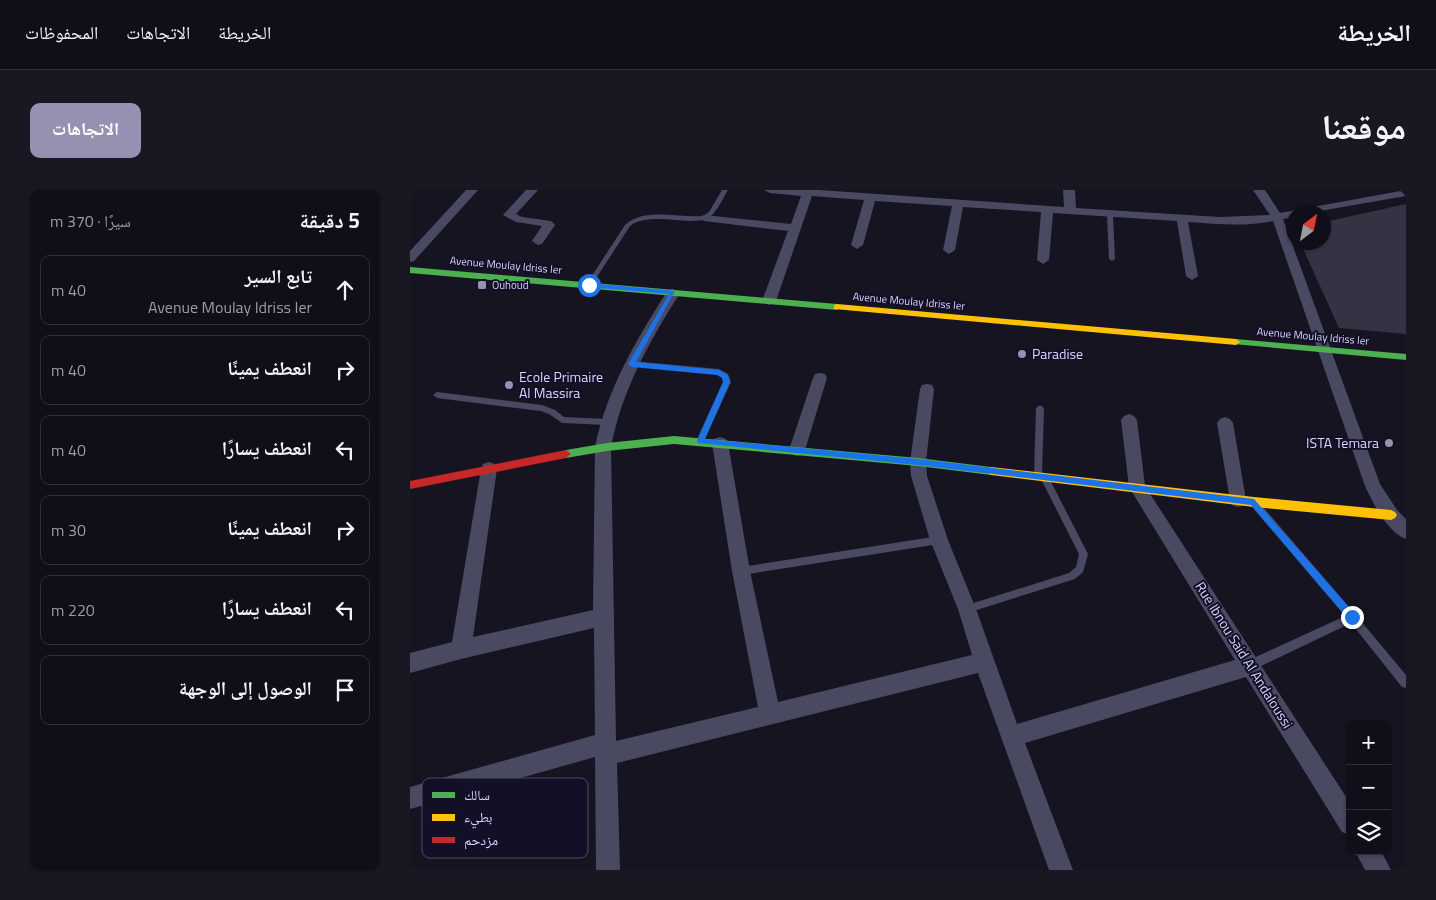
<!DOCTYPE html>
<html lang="ar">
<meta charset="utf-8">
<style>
body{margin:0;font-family:"Titillium Web","Noto Naskh Arabic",sans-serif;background:#191822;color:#f1f3f6;direction:rtl}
.controls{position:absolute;right:15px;bottom:15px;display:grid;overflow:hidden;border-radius:10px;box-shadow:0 1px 4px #0004}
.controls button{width:45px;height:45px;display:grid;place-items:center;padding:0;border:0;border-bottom:1px solid #302f38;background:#100f19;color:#f1f3f6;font:25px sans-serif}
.compass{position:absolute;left:876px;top:15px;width:45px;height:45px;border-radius:50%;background:#100f19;box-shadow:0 1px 4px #0004;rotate:32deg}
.stop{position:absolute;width:15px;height:15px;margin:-11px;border:4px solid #1a73e8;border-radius:50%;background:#fff}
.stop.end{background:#1a73e8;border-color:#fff;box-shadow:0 1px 5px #0008}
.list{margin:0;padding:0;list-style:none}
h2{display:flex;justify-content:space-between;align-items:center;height:65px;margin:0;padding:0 20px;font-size:21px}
h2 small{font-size:16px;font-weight:400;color:#9c9ca2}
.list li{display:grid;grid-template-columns:32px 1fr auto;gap:15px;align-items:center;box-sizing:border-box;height:70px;margin:0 10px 10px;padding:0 10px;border:1px solid #302f38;border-radius:10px}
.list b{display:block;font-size:19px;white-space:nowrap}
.list p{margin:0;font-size:16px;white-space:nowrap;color:#9c9ca2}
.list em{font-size:16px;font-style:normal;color:#9c9ca2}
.icon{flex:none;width:28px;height:28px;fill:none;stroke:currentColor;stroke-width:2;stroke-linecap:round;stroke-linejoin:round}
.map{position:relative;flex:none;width:996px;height:680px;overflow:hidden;direction:ltr;border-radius:10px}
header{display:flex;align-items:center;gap:30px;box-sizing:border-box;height:70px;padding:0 25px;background:#100f19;border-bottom:1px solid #302f38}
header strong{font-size:24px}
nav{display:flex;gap:28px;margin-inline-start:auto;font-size:18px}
.intro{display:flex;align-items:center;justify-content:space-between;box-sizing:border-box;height:120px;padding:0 30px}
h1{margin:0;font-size:35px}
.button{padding:12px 22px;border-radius:10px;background:#9591b1;color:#fff;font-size:18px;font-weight:700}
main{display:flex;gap:30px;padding:0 30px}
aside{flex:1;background:#100f19;border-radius:10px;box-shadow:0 1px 4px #0004}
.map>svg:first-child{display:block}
.building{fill:#343243}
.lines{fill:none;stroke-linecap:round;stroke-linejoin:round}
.lane{fill:#4a4962;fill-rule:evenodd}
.street{fill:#4a4962;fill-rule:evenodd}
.fast{fill:#4caf50;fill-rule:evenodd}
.slow{fill:#ffc107;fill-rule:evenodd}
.jam{fill:#c62828;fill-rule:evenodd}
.route{fill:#1a73e8}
.poi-dot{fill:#9591b1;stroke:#130f26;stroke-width:2}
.labels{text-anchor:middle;stroke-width:4;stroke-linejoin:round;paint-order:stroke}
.far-street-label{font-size:11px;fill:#d9d4ff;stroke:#130f26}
.far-poi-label{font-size:11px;fill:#d9d4ff;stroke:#130f26;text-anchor:start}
.poi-label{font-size:14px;fill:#d9d4ff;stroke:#130f26;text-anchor:start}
.street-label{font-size:14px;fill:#d9d4ff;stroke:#130f26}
.key{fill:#130f26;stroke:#4e4a67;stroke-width:1}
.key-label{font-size:14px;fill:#d9d4ff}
</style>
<header>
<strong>الخريطة</strong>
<nav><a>الخريطة</a><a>الاتجاهات</a><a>المحفوظات</a></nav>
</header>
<div class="intro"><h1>موقعنا</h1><a class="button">الاتجاهات</a></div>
<main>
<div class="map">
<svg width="996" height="680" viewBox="0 0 996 680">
<rect width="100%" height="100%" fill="#161421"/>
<path class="building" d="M996,14V144L929,138L890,52H914V32Z"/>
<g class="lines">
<g class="lane">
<path d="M312,0H318C313,8 309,17 303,24C289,41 243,19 220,36L181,96H177L176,95L215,35C234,17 269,28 293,26L299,22Z"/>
<path d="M700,23L703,25L705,69L702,71L699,69L697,25Z"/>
<path d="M222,171L309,179L318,184L321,192L293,253H287L286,251L313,192L312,187L307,184L219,176L218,174Z"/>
<path d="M27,202L132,215L145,220L154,227L196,229L200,232L196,235L152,233L139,224L131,221L27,208L23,205Z"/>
<path d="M630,215L634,218L632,286H638L678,364L673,382L665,389L557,423L554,422L552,419L554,416L659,383L666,377L669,364L631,289L628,290L624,287L626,218Z"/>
<path d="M845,310L848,311L945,424L996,485V498L992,497L941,433L845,479L841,480L837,479L836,475L837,471L935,426L842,317L841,314L842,311Z"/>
<path d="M529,346L532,347L533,350L532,353L529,354L331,385L328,384L326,381L328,378L331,377Z"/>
</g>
<g class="street">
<path d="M56,0H68L4,71L0,72V61Z"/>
<path d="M116,0H128L106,24L112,27L141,31L145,35L132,54L128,55L122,51L132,36L106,32L93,25Z"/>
<path d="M354,0H409L654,17L653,0H665L666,18L810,27L860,25L843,0H855L870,23L996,0V6L904,22H884V27L873,29L970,294L987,320L996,329V349C977,342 963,313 955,296L863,31C836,37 806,34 778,32L788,86L782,90L776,86L767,31L643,23L639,70L633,74L627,70L631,22L553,17L545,60L539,64L533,60L542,16L465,11L453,55L447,59L441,55L454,10L402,6L366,111L359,115L352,111L378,41L294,31L288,28L294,25L381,34L391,6L360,3Z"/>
<path d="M263,99L270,103C239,152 212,200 201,257L206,551L348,517L322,381L302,253L304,249L310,247L316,249L318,253L340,381L368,512L562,465L548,419L520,350L501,286L500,272L510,199L512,195L517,194L522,195L524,199L516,272L517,286L538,350L566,419L607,534L825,470L719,297L711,230L714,226L719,224L724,226L727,230L735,296L940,613V645L932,642L836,487L615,553L663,680H639L568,483L207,573L210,680H186L185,567L0,619V597L185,545L184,438L51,469L0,483V463L42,452L71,279L73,274L79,272L85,274L87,279L63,447L183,420L185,257C197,199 226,150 258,100Z"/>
<path d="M410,183L415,184L417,188L395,260L393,264L387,266L381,264L379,260L403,188L405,184Z"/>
<path d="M815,227L820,229L823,233L836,310L834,315L828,317L822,315L820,310L807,233L810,229Z"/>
<path d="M945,661H971L981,680H955Z"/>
</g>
<g class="fast">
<path d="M0,77L427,114L431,117L427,120L0,83Z"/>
<path d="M826,149L996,164V170L823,154V150Z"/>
<path d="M264,246L508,268L581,277L586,281L581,285L508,276L264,254L197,261L156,268L151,264L156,260L197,253Z"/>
</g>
<g class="slow">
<path d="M427,114L826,149L830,152L826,155L424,119V115Z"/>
<path d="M581,277L844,307L981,320L985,322L987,325L985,328L981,330L844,317L581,285L576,281Z"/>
</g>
<path class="jam" d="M156,260L161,264L156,268L0,299V291Z"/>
</g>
<path class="route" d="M179,93L265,101L226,172L309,180L318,185L320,192L295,249L508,269L844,309L945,424V430H939L841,315L508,275L288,253L287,251L313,192L312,188L307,185L222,177L218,174L259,104L177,97Z"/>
<g class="poi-dot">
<rect x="67" y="90" width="10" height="10" rx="2.5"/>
<circle cx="612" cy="164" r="5"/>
<circle cx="99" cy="195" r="5"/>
<circle cx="979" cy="253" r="5"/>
</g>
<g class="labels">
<g class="far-street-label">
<text transform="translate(96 75) rotate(5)" y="4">Avenue Moulay Idriss Ier</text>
<text transform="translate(499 111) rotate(5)" y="4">Avenue Moulay Idriss Ier</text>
<text transform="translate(903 146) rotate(5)" y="4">Avenue Moulay Idriss Ier</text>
</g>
<g class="far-poi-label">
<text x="82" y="99">Ouhoud</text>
</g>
<g class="poi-label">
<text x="622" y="169">Paradise</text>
<text x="109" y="192">Ecole Primaire<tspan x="109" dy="16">Al Massira</tspan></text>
<text x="969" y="258" text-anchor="end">ISTA Temara</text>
</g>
<g class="street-label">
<text transform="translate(834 465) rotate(58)" y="5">Rue Ibnou Said Al Andaloussi</text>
</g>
</g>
<rect x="12" y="588" width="166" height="80" rx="8" class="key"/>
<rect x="22" y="602" width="23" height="6" fill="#4caf50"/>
<rect x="22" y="624" width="23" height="7" fill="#ffc107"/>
<rect x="22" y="647" width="23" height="6" fill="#c62828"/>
<g class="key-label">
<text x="54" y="610">سالك</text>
<text x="54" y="632">بطيء</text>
<text x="54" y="655">مزدحم</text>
</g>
</svg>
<div class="controls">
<button>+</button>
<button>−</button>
<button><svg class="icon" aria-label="layers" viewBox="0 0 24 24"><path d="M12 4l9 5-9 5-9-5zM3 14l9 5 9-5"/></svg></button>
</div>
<svg class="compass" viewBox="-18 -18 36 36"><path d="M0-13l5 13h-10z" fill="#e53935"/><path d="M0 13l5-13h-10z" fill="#9c9ca2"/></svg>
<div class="stop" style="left:179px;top:95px"></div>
<div class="stop end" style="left:942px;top:427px"></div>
</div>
<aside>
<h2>5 دقيقة<small>سيرًا · 370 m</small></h2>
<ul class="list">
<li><svg class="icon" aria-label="ahead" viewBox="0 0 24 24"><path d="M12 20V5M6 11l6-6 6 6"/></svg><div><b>تابع السير</b><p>Avenue Moulay Idriss Ier</p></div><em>40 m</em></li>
<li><svg class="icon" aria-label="right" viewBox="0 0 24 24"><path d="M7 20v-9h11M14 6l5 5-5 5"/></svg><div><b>انعطف يمينًا</b></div><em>40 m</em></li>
<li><svg class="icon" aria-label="left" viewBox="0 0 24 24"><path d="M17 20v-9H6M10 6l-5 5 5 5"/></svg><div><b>انعطف يسارًا</b></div><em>40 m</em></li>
<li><svg class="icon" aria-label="right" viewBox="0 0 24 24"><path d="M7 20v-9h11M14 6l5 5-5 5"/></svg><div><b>انعطف يمينًا</b></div><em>30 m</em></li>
<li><svg class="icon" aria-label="left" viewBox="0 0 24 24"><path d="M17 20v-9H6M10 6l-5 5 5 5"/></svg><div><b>انعطف يسارًا</b></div><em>220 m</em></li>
<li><svg class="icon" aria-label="arrive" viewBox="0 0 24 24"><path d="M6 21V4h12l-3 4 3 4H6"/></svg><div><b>الوصول إلى الوجهة</b></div></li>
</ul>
</aside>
</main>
